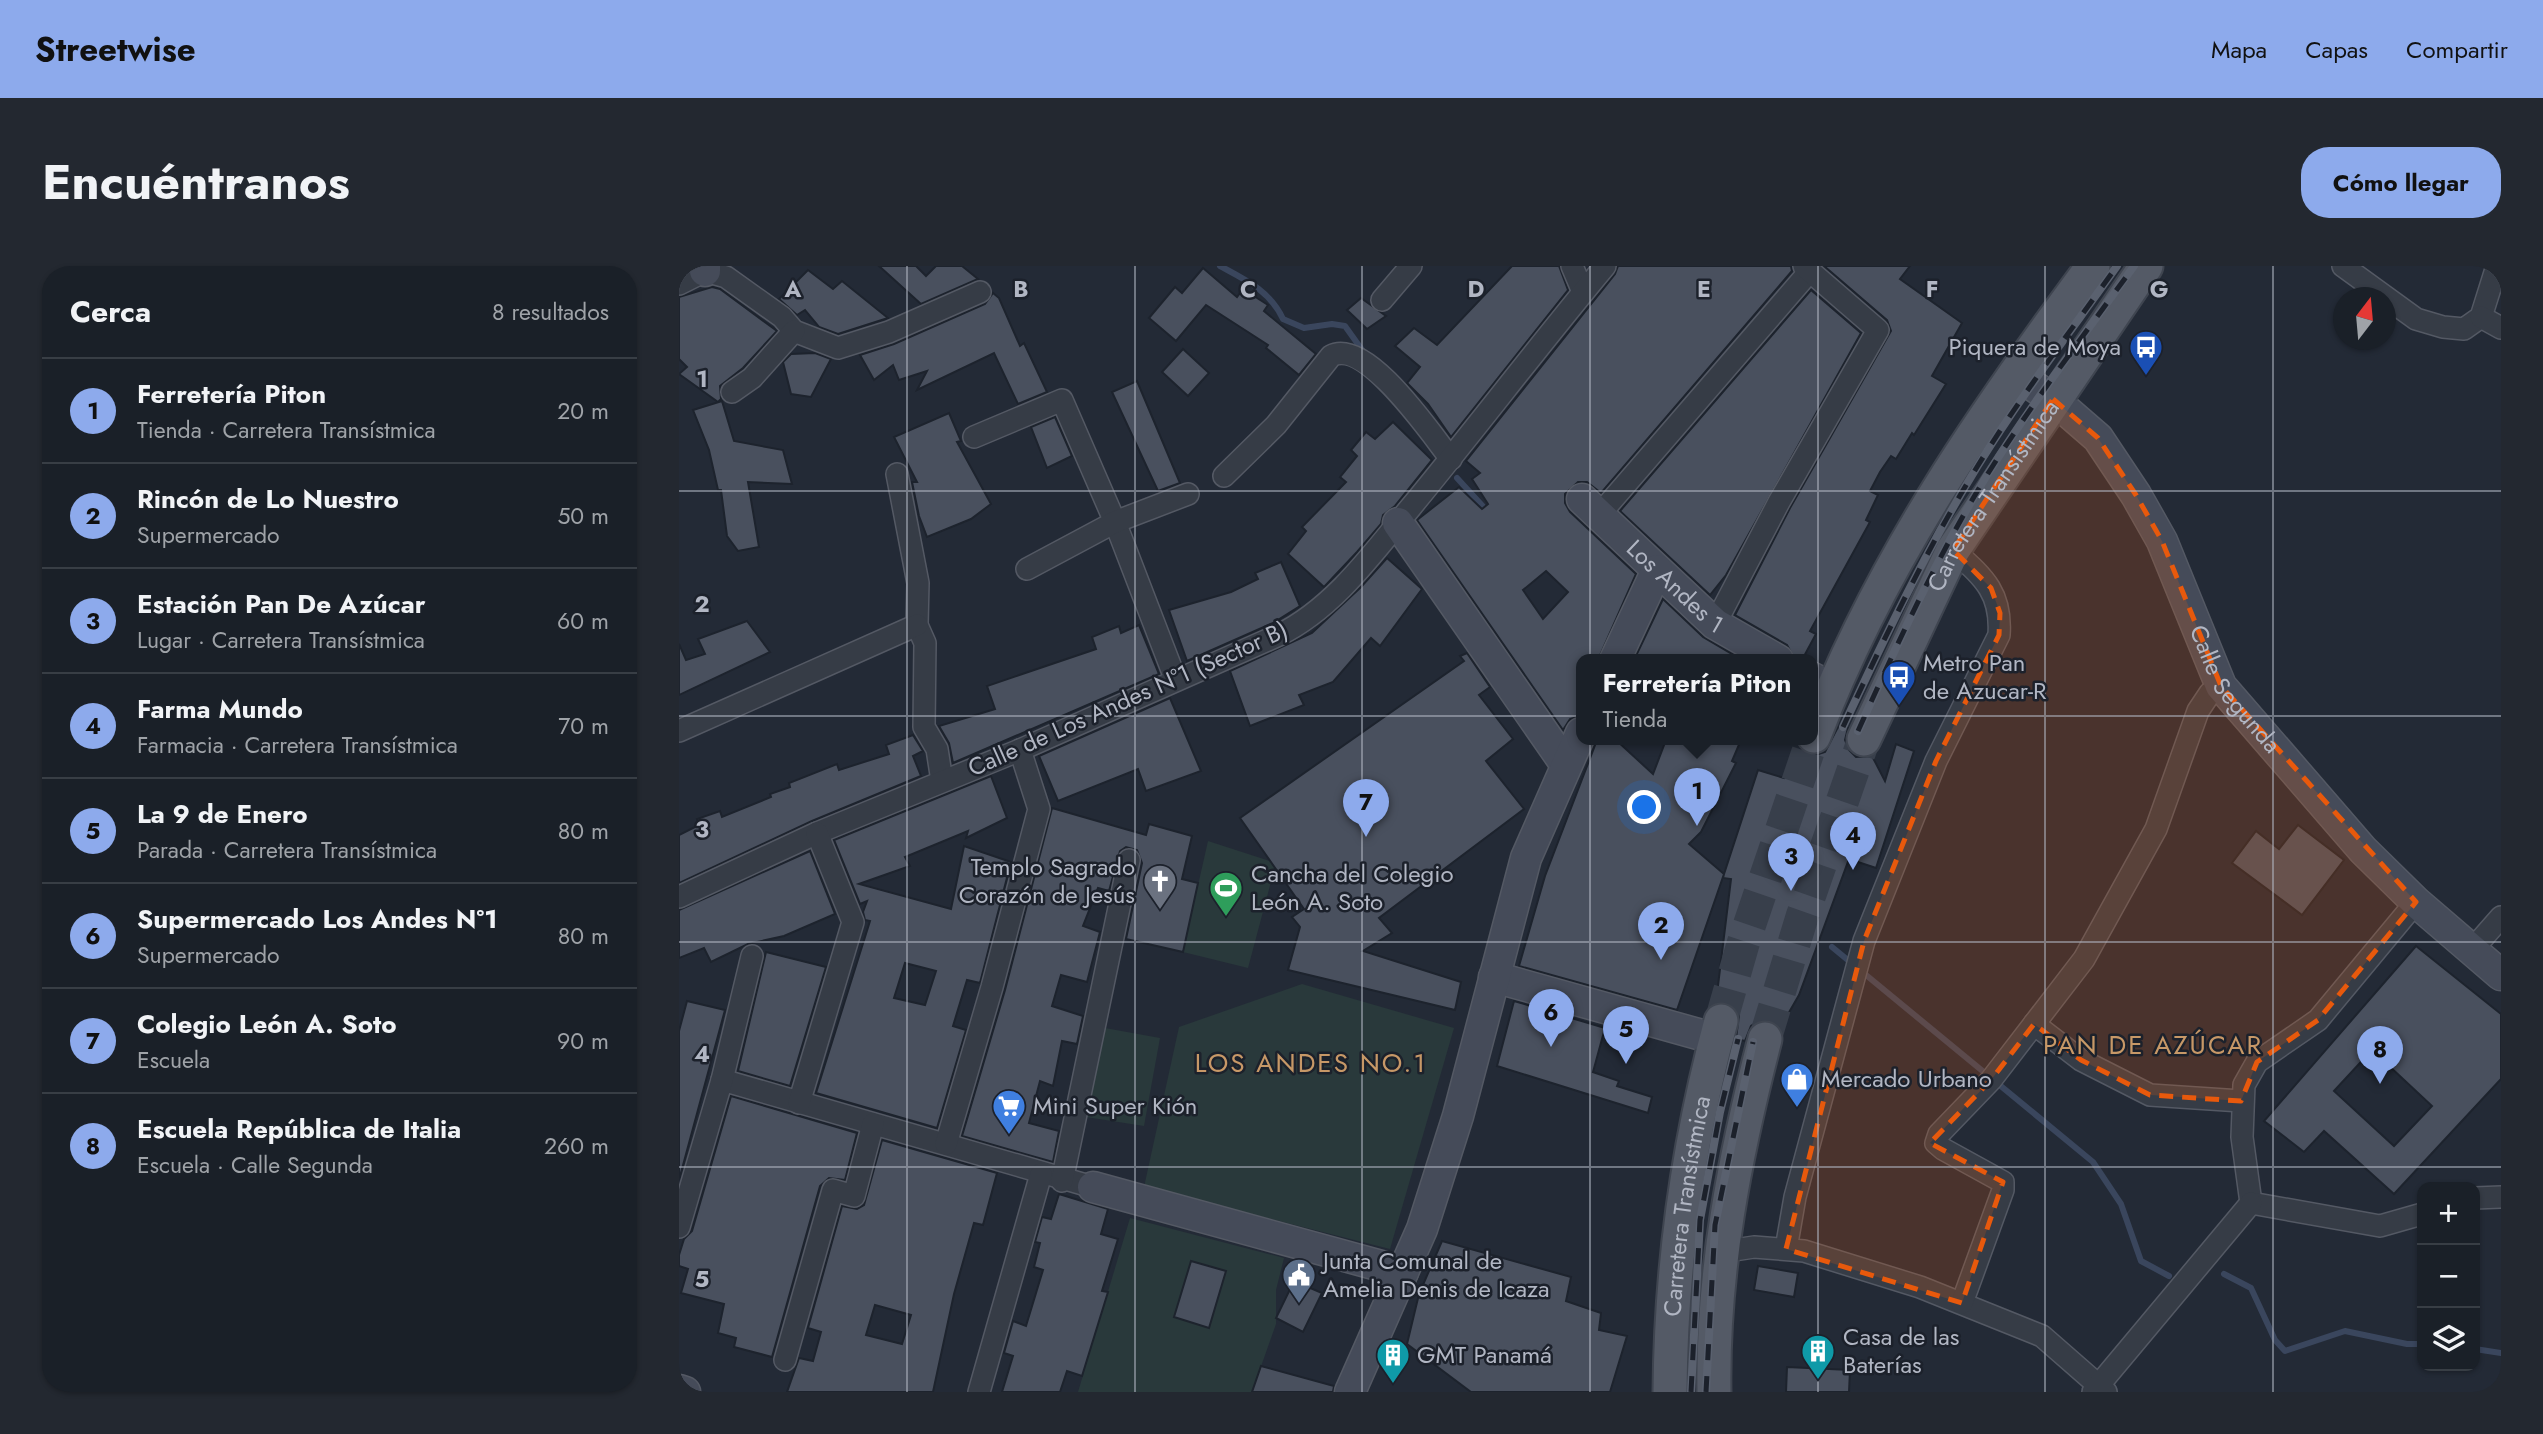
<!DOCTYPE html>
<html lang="es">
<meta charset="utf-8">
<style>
body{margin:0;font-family:Jost,sans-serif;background:#232830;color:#f1f3f6}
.controls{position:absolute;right:21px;bottom:21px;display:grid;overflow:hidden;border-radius:14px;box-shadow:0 2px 5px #0004}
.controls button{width:63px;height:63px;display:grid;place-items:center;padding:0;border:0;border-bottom:2px solid #383e45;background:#1a2028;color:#f1f3f6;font:35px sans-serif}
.compass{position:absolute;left:1654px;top:21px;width:63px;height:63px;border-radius:50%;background:#1a2028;box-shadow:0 2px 5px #0004;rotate:16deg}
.you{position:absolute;left:966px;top:542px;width:24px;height:24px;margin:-18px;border:5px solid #fff;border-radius:50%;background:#1a73e8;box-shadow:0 0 0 10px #1a73e833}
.badge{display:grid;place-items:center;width:46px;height:46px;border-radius:50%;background:#8daaec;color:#111;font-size:23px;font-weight:700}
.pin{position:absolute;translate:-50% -58px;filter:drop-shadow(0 2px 4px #0008)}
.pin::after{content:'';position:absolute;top:37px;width:24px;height:21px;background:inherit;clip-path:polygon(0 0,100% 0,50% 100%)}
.popup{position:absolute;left:897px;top:388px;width:242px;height:91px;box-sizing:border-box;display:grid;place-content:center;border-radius:14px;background:#1a2028;filter:drop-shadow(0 2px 5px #0005);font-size:23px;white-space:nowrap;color:#9fa3a8}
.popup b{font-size:26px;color:#f1f3f6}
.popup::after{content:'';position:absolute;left:50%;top:100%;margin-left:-14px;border:14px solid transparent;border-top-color:#1a2028}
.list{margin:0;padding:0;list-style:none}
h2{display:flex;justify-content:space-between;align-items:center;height:91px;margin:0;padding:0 28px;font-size:30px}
h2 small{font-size:23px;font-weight:400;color:#9fa3a8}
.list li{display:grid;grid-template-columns:46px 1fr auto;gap:21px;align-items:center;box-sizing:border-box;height:105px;padding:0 28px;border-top:2px solid #383e45}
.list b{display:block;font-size:26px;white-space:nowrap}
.list p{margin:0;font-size:23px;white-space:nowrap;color:#9fa3a8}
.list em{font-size:23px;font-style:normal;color:#9fa3a8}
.icon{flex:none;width:38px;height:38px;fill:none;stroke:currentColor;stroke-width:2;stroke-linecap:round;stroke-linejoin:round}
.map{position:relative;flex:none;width:1822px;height:1126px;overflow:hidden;border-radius:28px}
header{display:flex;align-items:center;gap:42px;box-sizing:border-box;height:98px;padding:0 35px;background:#8daaec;color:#111}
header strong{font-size:33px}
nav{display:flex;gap:38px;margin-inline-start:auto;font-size:24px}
.intro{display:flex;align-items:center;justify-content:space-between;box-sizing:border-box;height:168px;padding:0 42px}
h1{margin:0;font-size:49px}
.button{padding:18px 32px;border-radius:28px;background:#8daaec;color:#111;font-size:24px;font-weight:700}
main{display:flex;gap:42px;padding:0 42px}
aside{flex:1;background:#1a2028;border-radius:28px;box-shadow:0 2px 5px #0004}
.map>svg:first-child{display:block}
.green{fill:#29393b}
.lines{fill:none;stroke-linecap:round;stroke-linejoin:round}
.stream{stroke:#3a465d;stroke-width:6}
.building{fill:#49505e;stroke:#1d232d;stroke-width:2;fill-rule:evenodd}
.primary-tunnel{stroke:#383f4b;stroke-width:33;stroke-dasharray:33 17;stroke-linecap:butt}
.street-casing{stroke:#545964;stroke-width:24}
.secondary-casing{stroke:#545964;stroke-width:33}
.primary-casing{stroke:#3f4550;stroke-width:37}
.street{stroke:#363c46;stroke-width:21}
.secondary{stroke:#454b59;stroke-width:30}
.primary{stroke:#545a66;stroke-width:33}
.rail-casing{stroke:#5a616f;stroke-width:8}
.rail{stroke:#1c212b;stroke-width:5;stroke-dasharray:16;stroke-linecap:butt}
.marked{fill:#e8590c;fill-opacity:0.2;stroke:#e8590c;stroke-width:5;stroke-dasharray:14 9;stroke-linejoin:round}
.grid{fill:none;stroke:#b1b6c3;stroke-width:2;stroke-opacity:0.55}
.labels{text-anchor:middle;stroke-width:5;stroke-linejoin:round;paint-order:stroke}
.poi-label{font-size:24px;fill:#b1b6c3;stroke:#1c212b;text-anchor:start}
.street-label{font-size:24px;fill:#b1b6c3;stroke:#1c212b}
.neighbourhood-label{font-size:26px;letter-spacing:2px;fill:#c79867;stroke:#1c212b}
.grid-label{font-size:23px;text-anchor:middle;font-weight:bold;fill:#b1b6c3;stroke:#1c212b;stroke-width:5;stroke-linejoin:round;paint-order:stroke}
</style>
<header>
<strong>Streetwise</strong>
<nav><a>Mapa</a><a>Capas</a><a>Compartir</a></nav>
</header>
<div class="intro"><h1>Encuéntranos</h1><a class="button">Cómo llegar</a></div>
<main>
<aside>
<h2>Cerca<small>8 resultados</small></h2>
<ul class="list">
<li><span class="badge">1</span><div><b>Ferretería Piton</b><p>Tienda · Carretera Transístmica</p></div><em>20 m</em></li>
<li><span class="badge">2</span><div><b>Rincón de Lo Nuestro</b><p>Supermercado</p></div><em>50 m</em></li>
<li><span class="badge">3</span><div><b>Estación Pan De Azúcar</b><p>Lugar · Carretera Transístmica</p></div><em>60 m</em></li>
<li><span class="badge">4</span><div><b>Farma Mundo</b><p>Farmacia · Carretera Transístmica</p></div><em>70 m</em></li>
<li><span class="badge">5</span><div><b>La 9 de Enero</b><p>Parada · Carretera Transístmica</p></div><em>80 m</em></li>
<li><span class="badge">6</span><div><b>Supermercado Los Andes N°1</b><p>Supermercado</p></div><em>80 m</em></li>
<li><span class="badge">7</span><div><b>Colegio León A. Soto</b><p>Escuela</p></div><em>90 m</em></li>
<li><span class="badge">8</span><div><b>Escuela República de Italia</b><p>Escuela · Calle Segunda</p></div><em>260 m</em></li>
</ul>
</aside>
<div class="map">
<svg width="1822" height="1126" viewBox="0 0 1822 1126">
<rect width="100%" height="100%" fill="#232a36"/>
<g class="green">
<path d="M529,575L597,597L569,702L504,686Z"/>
<path d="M623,718L775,762L711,983L465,921L500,761Z"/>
<path d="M426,762L481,772L465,860L407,851Z"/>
<path d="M451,952L605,992L597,1024V1058L573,1126H399Z"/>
</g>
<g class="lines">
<g class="stream">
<path d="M541,0C567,14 591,25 604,53L625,62L653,58L666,60L686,88"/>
<path d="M778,212L810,247"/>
<path d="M1153,681L1414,896L1442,938L1462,995L1490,1010"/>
<path d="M1545,1008L1572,1022L1596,1074L1606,1085L1666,1065L1728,1078H1743"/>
<path d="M1796,1083L1822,1087"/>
</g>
</g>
<g class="building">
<path d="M200,0H237L247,10L257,0H283L299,13L242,38Z"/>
<path d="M833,0H880L889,24L772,171L749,138L728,117L741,101L716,80L735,62L758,79Z"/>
<path d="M939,0H1112L1113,5L922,227L908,216H899L886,228V237L891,246L957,308L919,394H902V450L891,453L884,464L738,254L780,221L803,243L809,238L793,213L801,207L787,195L936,8ZM867,305L889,326L864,353L844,324Z"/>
<path d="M1145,0H1231L1221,13L1283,57L1253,110L1267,118L1235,169L1233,167L1217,193L1212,190L1201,206L1191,225L1199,229L1187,254L1191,256L1131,365L1137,368L1123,394H1116L1108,379L1056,349L1111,242L1212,65L1208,54Z"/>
<path d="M524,2L558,31L564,23L589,39L585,45L637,88L620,109L587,82L589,79L527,39L497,75L470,52L496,21L503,27Z"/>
<path d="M129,4L154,23L163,15L209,52L159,68L140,61L126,44L118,49L100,33Z"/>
<path d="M33,21L41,23L98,65L64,102L41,120L42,133L39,136L0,108L8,101L0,93V31Z"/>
<path d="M1132,24L1182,67L1047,309L1031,329L941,245Z"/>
<path d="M314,27L320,32L341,80L345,77L368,126L339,138L315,87L238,124L248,105L220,114L214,99L195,114L181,89L215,78L306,38Z"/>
<path d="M682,32L707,50L688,63L668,44Z"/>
<path d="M504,83L530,107L509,130L483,106Z"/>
<path d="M136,87L152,93L132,131L112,128L104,96L112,88Z"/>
<path d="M458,115L501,217L479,225L433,126Z"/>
<path d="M43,135L55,175L104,184L113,218L69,216L80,281L59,285L48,270L42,224H39L30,184L14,144Z"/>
<path d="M270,147L282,175L278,176L312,238L292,253L248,271L240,250L233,216H238L215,171Z"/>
<path d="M376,151L393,190L368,202L352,161Z"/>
<path d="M714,156L753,194L716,240L704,249L702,258L678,286L645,321L609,288L627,265L623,261L667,216L661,211L678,190L672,184L687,166L696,173Z"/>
<path d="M708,292L743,323L701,380L692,372L654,416L620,429L625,439L571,460L551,405L633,367L682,321Z"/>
<path d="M602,296L621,340L594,357L508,395L490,344L552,326L579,313L576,307Z"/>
<path d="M984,333L1024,371L1063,394H955Z"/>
<path d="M68,355L91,386L0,429V378L7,394L26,388L19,373Z"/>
<path d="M460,359L480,408L274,497L270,477L260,460L316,443L308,420L417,383L413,371L440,360L442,367Z"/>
<path d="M788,387L811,421L800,429L834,473L807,495L845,543L700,652L713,667L684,685L782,716L776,744L609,704L621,661L613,651L625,643L561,552L785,395L781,390Z"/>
<path d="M491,432L522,505L467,525L459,503L379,535L360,490Z"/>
<path d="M1159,461L1169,462L1166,474L1170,484L1177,491L1193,490L1206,515L1217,478L1235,485L1197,602L1170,593L1120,729L1101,762L1091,755L1081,754L1072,760L1066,775L1057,773L1060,749L1047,737L1037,736L1052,613L1044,612L1045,608L998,744L840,700L866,610L918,474H937L974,508L987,474H1062L1053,495L1057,497L1022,566L1010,578L1045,608L1079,504L1105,512L1122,483L1137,489L1146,486Z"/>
<path d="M234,469L244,485L234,490L242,510L133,555L0,617V569L20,559L18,553L41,545L43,551L92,531L91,528L111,521L110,517L158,498L160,504L210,488L207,479Z"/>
<path d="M312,510L328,552L287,572L289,565L226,591L231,600L180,618L272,643L285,580L332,596L301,717L288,714L274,760L287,764L258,862L137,827L191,655L186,654L184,646L188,635L181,638L155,574ZM226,697L257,705L246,739L215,732Z"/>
<path d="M373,542L467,569L470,558L513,570L503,613L519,617L504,686L447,673L463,597L458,584L447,581L441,585L430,625L419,622L404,660L421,666L408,716L382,709L373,740L404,750L398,778L383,775L374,820L361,815L350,857L380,865L374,896L283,870L326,724Z"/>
<path d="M1619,559L1665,594L1623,649L1553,597L1577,565L1600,583Z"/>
<path d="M131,585L156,648L105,670L69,678L32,696L25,682L0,692V644Z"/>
<path d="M1737,680L1822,748V813L1715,928L1645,865L1625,886L1585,855ZM1693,784L1753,840L1715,880L1655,825Z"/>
<path d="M87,686L147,701L111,820L59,805Z"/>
<path d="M8,735L46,744L0,914V765Z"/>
<path d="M835,735L926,762L914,806L940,815L938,820L973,831L969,847L818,800Z"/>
<path d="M52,830L178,867L166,914L150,912L141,920L93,1091L55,1081L57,1072L39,1067L45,1038L2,1027L9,1003L0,1000V989L5,973L13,965Z"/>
<path d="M203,874L318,907L304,959L295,957L275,1028L254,1126H108L120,1092L134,1095L142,1066L129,1062L163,940L178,943L185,939ZM196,1039L232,1049L223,1078L187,1069Z"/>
<path d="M380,928L429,943L422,968L439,973L423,1025L429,1026L403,1110L388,1105L381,1126H323L334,1090L325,1087L334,1055L347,1060L364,1004L355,1001L361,977L356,976L363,951L372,953Z"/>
<path d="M763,975L892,1011L887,1035L922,1047L920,1064L948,1070L931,1126H792L728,1078L740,1028Z"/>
<path d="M512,995L547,1005L530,1062L495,1051Z"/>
<path d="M1079,1000L1119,1007L1115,1031L1075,1024Z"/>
<path d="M615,1015L643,1027L624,1066L597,1052Z"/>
<path d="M582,1100L655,1120L654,1126H573Z"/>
<path d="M1108,1101L1171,1104L1170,1126H1107Z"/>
</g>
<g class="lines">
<g class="primary-tunnel">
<path d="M1042,755L1064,678L1133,474"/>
<path d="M1086,773L1123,651L1185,473"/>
</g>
<defs>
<g id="street">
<path d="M893,0L904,26"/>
<path d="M1664,0L1737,53L1764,61L1785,63L1802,51L1818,0"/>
<path d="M0,18L26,5L47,11L103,51L115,65L159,82L210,66L301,26"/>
<path d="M703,34L732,0"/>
<path d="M1802,51L1822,62"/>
<path d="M53,126L73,112L115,65"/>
<path d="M295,171L383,134L436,256L496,412"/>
<path d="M218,208L239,317L238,359L246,377L245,461L258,483L263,515"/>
<path d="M545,210L597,159L652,90C687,71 752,168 772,193"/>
<path d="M920,249L1131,5"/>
<path d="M348,303L436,256L509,228"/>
<path d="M1036,358L1100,236L1199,64L1125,0"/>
<path d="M0,465L238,359"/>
<path d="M0,631L138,567L341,484L600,369C655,342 694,287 732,241C798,161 860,79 926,0"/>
<path d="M1793,684L1822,651"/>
<path d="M1355,758L1402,794L1471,829L1562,835"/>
<path d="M43,814L414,921"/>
<path d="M120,837L174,656L138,567"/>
<path d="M267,878L313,721L360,543L341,484"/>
<path d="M383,915L450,594"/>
<path d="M1796,932L1822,931"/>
<path d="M1572,937L1563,871L1565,819L1578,796L1639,754L1737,636"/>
<path d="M1572,937L1701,960L1743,948"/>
<path d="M0,961L43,814L73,690"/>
<path d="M1107,983L1116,931L1185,675L1257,495L1320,369C1323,326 1304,311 1274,284"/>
<path d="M1042,986L1075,981L1125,985L1241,1021L1363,1070L1427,1126"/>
<path d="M1283,1037L1324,924V916L1264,883L1257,877L1260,868L1312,814L1405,693L1477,563L1519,445L1531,427L1542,420"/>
<path d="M106,1094L154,924L175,930L194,858"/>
<path d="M300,1126L362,908"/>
<path d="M1414,1126L1572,937"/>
</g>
<g id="secondary">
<path d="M26,5V0"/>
<path id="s1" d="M1335,107L1374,133L1419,172L1457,229L1483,275L1542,420L1684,584L1737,636L1822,709"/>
<path id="s2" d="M903,233L1036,358L1099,394"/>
<path d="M719,257L887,499"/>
<path d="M936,394L978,304"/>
<path d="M1134,412L1153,422"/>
<path d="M815,711L1037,773"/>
<path d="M414,921L724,1006"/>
<path d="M0,1124L6,1126"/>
<path d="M671,1126L743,963L779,850L847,592L902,467"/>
</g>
<g id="primary">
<path d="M1135,470C1200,298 1305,147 1414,0"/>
<path id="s3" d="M1185,473L1274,284L1467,0"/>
<path id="s4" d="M991,1126C992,1001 1009,876 1042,755"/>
<path d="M1035,1126C1033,1005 1056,889 1086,773"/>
</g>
</defs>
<use href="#street" class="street-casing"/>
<use href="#secondary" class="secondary-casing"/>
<use href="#primary" class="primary-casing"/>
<use href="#street" class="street"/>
<use href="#secondary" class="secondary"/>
<use href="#primary" class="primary"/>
<defs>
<g id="rail">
<path d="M1164,461C1205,373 1247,284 1298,201C1341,131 1391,66 1438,0"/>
<path d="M1179,465C1218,378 1258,291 1308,209C1353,137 1405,69 1455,0"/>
<path d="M1012,1126L1021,954L1041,846L1059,773"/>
<path d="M1027,1126L1036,959L1074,776"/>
</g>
</defs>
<use href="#rail" class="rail-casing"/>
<use href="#rail" class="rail"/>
</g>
<path class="marked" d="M1374,133L1419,172L1457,229L1483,275L1542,420L1737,636L1639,754L1578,796L1562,835L1471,829L1402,794L1355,758L1312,814L1251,877L1324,916L1283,1037L1107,983L1185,675L1257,495L1320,369L1321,347L1312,322L1274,284Z"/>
<path class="grid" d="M228,0V1126M456,0V1126M683,0V1126M911,0V1126M1139,0V1126M1366,0V1126M1594,0V1126M0,225H1822M0,450H1822M0,676H1822M0,901H1822"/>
<defs>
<symbol id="bus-pin" viewBox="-11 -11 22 30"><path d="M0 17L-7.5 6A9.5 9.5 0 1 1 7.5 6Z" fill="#1a4fb4" stroke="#1c212b"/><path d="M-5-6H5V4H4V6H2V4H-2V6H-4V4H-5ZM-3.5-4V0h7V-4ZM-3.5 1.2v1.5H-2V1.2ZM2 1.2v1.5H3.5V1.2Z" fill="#fff"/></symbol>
<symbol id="church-pin" viewBox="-11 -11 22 30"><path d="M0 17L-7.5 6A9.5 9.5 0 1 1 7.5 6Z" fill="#6b7280" stroke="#1c212b"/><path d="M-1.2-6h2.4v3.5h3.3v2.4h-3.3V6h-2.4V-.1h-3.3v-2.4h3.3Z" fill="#fff"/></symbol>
<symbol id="stadium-pin" viewBox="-11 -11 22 30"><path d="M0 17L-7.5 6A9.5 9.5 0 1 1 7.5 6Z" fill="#2e9e5b" stroke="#1c212b"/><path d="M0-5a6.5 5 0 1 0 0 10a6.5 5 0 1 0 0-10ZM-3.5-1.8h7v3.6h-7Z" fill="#fff"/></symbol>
<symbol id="shop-pin" viewBox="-11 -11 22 30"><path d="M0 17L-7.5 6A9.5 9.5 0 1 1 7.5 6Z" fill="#3f7fe0" stroke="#1c212b"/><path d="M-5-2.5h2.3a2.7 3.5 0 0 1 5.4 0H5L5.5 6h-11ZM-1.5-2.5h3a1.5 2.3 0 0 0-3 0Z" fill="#fff"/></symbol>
<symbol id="supermarket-pin" viewBox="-11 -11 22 30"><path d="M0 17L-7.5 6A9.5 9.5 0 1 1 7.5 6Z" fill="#3f7fe0" stroke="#1c212b"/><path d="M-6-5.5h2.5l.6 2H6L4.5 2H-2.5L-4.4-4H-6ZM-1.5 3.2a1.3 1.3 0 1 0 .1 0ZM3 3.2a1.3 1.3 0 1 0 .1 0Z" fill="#fff"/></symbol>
<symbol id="civic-pin" viewBox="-11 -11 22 30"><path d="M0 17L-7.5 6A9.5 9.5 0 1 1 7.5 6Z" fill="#5c6f8a" stroke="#1c212b"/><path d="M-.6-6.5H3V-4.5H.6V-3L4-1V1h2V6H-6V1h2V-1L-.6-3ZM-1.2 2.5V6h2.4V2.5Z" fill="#fff"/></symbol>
<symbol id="building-pin" viewBox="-11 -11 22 30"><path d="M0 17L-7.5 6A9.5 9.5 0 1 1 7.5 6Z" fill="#0f9aa8" stroke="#1c212b"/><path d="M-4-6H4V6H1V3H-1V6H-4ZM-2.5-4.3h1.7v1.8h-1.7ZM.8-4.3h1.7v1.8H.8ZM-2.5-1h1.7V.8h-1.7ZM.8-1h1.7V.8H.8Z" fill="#fff"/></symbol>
</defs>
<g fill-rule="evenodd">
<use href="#bus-pin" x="1448" y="62" width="38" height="52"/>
<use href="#bus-pin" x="1201" y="392" width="38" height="52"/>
<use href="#church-pin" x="462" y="596" width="38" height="52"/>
<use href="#stadium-pin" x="528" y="603" width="38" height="52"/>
<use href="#shop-pin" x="1099" y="794" width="38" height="52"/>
<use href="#supermarket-pin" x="311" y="821" width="38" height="52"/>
<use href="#civic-pin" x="601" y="990" width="38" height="52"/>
<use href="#building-pin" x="1120" y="1066" width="38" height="52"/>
<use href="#building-pin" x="695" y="1070" width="38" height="52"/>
</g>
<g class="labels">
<g class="poi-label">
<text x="1442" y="89" text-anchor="end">Piquera de Moya</text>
<text x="1244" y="405">Metro Pan<tspan x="1244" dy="28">de Azucar-R</tspan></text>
<text x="456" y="609" text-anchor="end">Templo Sagrado<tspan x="456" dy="28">Corazón de Jesús</tspan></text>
<text x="572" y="616">Cancha del Colegio<tspan x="572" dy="28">León A. Soto</tspan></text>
<text x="1142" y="821">Mercado Urbano</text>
<text x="354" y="848">Mini Super Kión</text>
<text x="644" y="1003">Junta Comunal de<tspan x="644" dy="28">Amelia Denis de Icaza</tspan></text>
<text x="1164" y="1079">Casa de las<tspan x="1164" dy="28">Baterías</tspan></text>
<text x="738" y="1097">GMT Panamá</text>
</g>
<g class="street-label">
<text dy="8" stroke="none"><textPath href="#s3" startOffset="276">Carretera Transístmica</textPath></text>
<text dy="8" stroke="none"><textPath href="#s2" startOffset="128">Los Andes 1</textPath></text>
<text dy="8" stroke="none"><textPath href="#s1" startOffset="394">Calle Segunda</textPath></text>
<text transform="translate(449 433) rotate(-24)" y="8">Calle de Los Andes N°1 (Sector B)</text>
<text dy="8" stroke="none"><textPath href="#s4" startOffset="187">Carretera Transístmica</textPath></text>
</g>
<g class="neighbourhood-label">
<text x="1474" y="788">PAN DE AZÚCAR</text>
<text x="632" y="806">LOS ANDES NO.1</text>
</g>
</g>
<g class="grid-label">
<text x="114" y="31">A</text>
<text x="342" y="31">B</text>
<text x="569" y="31">C</text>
<text x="797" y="31">D</text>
<text x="1025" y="31">E</text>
<text x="1253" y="31">F</text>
<text x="1480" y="31">G</text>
<text x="23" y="121">1</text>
<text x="23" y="346">2</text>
<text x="23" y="571">3</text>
<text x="23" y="796">4</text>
<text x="23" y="1021">5</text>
</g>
</svg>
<div class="controls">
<button>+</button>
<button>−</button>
<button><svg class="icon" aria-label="layers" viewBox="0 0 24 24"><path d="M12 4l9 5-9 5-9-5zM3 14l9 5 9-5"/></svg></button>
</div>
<svg class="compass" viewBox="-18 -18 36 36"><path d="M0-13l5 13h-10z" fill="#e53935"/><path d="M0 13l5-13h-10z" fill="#9fa3a8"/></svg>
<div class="you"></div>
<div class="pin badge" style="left:1018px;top:560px">1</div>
<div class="popup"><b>Ferretería Piton</b>Tienda</div>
<div class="pin badge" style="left:982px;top:694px">2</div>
<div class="pin badge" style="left:1112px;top:625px">3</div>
<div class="pin badge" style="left:1174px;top:604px">4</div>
<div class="pin badge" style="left:947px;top:798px">5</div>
<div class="pin badge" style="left:872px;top:781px">6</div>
<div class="pin badge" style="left:687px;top:571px">7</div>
<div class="pin badge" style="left:1701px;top:818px">8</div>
</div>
</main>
